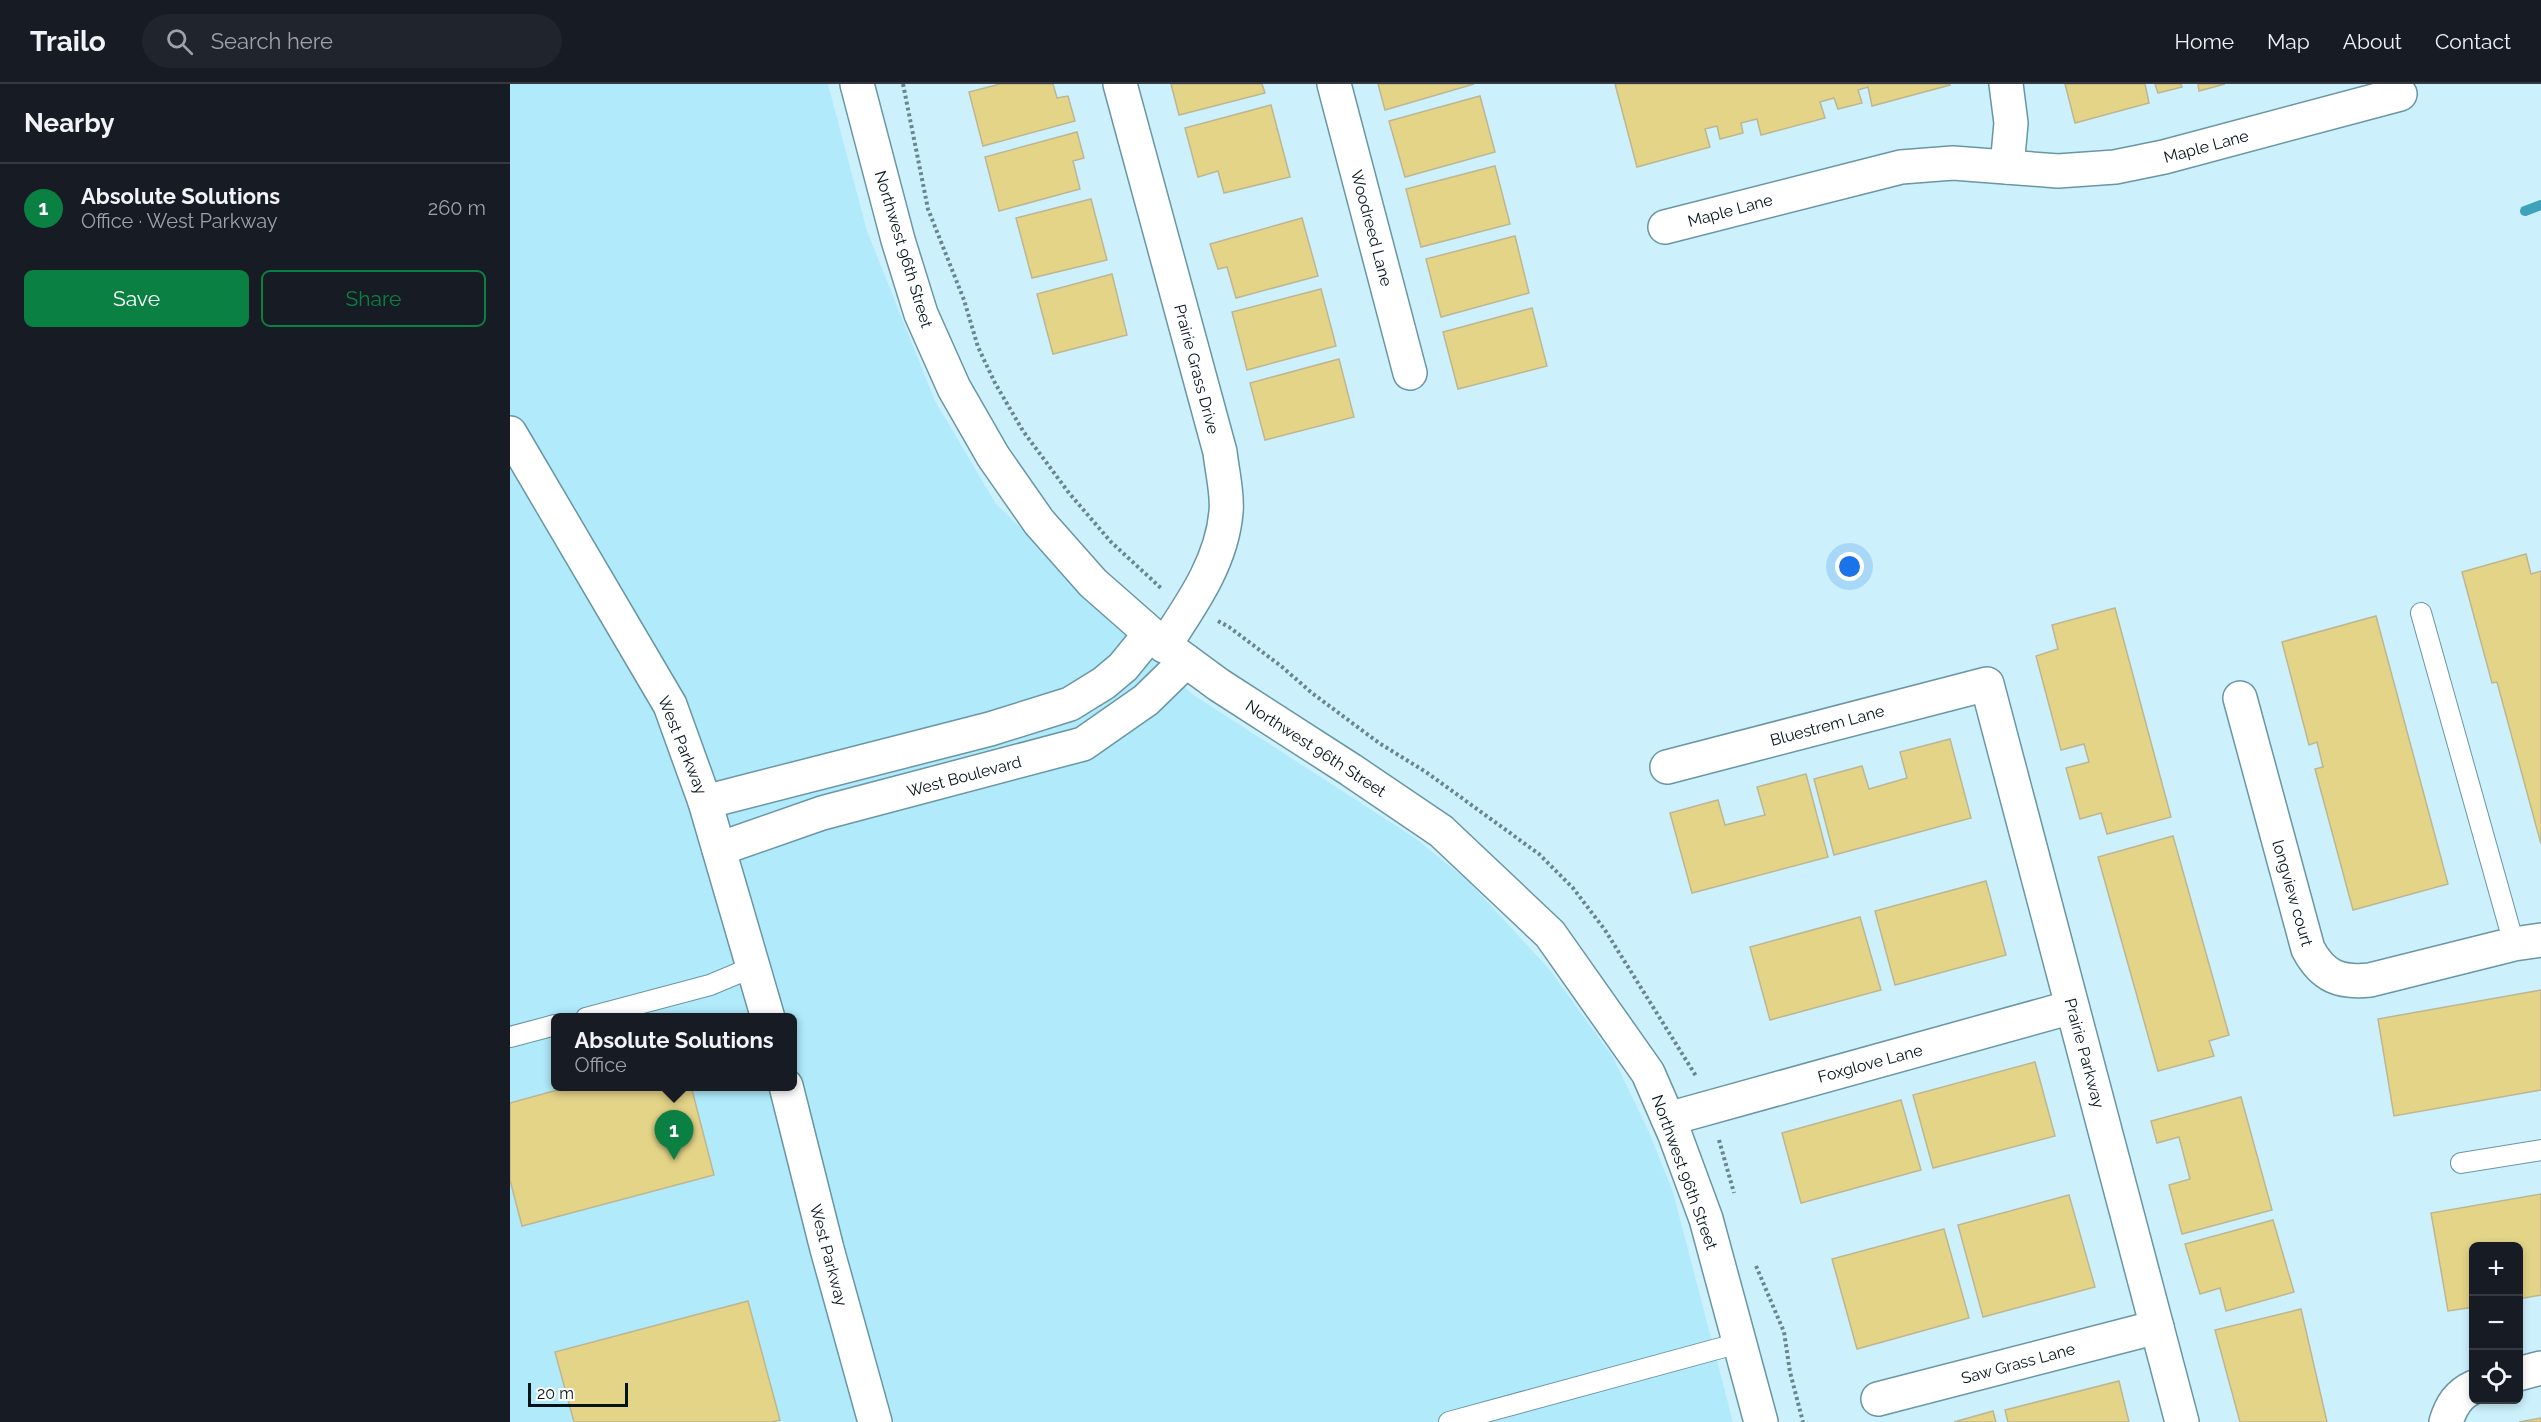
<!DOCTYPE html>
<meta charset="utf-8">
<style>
body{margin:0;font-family:Raleway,sans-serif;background:#20242c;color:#f1f3f6}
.controls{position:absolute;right:18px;bottom:18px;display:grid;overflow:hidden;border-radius:9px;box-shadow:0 3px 9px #0003}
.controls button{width:54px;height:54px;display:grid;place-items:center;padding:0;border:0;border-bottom:2px solid #363941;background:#171b24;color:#f1f3f6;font:30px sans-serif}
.scale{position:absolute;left:18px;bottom:15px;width:100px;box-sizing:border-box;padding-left:6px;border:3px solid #031419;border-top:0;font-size:16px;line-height:21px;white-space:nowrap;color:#031419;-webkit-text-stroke:4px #fff;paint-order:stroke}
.you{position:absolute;left:1340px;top:483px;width:21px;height:21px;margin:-15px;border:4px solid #fff;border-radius:50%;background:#1a73e8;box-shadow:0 0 0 9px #1a73e833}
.badge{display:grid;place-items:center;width:39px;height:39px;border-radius:50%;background:#0b8043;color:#fff;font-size:20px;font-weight:700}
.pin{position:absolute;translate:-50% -50px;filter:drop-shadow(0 2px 3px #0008)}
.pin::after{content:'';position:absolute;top:32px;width:21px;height:18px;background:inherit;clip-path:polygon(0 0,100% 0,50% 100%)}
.popup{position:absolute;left:41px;top:929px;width:246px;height:78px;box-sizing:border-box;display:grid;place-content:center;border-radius:9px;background:#171b24;filter:drop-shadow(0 2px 4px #0005);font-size:20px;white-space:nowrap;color:#9ea1a6}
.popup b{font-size:22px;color:#f1f3f6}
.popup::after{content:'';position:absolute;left:50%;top:100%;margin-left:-12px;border:12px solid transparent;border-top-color:#171b24}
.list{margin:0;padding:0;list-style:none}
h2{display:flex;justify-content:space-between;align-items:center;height:78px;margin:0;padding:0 24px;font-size:26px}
h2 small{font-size:20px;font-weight:400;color:#9ea1a6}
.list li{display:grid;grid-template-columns:39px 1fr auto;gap:18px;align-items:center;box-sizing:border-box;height:90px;padding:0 24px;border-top:2px solid #363941}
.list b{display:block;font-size:22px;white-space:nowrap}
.list p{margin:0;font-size:20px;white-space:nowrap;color:#9ea1a6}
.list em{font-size:20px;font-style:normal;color:#9ea1a6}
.actions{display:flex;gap:12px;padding:18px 24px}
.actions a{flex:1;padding:14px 0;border:2px solid #0b8043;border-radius:9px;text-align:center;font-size:21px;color:#0b8043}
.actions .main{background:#0b8043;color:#fff}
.icon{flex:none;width:33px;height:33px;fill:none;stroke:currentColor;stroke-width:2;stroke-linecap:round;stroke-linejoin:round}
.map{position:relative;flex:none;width:2031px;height:1338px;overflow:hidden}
header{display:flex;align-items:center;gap:36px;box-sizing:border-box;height:84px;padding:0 30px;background:#171b24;border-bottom:2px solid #363941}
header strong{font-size:28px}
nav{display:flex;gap:33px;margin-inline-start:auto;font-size:21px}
.search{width:420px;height:54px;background:#20242c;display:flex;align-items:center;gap:15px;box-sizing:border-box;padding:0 21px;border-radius:33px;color:#9ea1a6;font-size:22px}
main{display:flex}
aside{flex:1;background:#171b24}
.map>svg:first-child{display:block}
.built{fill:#b1eafb;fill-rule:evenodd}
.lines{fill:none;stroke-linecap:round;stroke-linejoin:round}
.stream{stroke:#3ea2bb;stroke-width:10}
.building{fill:#e4d488;stroke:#beb690;stroke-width:1.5}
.lane-casing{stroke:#6996a3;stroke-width:22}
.street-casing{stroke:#6996a3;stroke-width:36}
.path{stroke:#6a858e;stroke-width:4;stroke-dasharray:3 3;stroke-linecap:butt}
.lane{stroke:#fff;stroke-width:20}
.street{stroke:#fff;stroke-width:33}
.labels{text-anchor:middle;stroke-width:5;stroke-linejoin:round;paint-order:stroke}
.street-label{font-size:16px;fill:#031419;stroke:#fff}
</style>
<header>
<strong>Trailo</strong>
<div class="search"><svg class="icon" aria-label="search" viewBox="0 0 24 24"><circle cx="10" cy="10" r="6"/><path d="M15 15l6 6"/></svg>Search here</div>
<nav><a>Home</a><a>Map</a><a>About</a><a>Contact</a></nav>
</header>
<main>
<aside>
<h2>Nearby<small></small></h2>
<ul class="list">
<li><span class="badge">1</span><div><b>Absolute Solutions</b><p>Office · West Parkway</p></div><em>260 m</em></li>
</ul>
<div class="actions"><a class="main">Save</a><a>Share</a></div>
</aside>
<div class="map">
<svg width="2031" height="1338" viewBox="0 0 2031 1338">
<rect width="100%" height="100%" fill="#ccf1fd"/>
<path class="built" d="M0,0H318L357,147L425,317L486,420L682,610L905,754L958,797L1039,885L1103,973L1138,1046L1163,1108L1223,1338H0ZM45,934H282V1002H45Z"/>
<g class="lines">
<path class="stream" d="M2015,127L2031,121"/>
</g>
<g class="building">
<path d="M490,0H543L547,14L558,12L565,37L473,62L459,8Z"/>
<path d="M661,0H752L755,9L669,31Z"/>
<path d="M868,0H964L875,26Z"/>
<path d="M1105,0H1439L1440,1L1362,22L1358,3L1348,6L1352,19L1328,25L1324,14L1310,18L1315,34L1251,51L1247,35L1231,39L1233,49L1210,55L1207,42L1195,45L1200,63L1127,83Z"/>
<path d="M1555,0H1635L1639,19L1565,39Z"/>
<path d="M1645,0H1671L1672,3L1648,9Z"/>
<path d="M1688,0H1715L1689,7Z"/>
<path d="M970,12L985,68L895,93L879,37Z"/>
<path d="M761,21L780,93L714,109L708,87L688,93L675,44Z"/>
<path d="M567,48L574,74L563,77L570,105L489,127L475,73Z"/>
<path d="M985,82L1000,140L911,163L896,105Z"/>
<path d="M581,115L597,176L522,194L506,134Z"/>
<path d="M792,134L808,192L726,214L717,183L708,185L700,160Z"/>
<path d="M1005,152L1019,209L931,233L916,175Z"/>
<path d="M602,190L617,251L543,270L527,210Z"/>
<path d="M811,205L826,262L737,286L722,228Z"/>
<path d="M1022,224L1037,282L948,305L933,248Z"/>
<path d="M829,275L844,333L755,356L740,299Z"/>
<path d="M2016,470L2021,490L2031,487V760L1987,598L1982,599L1952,488Z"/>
<path d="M1605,524L1661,733L1597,750L1591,729L1570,735L1556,684L1579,678L1574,660L1551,666L1526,572L1548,565L1542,541Z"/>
<path d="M1866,532L1938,800L1843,826L1805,685L1813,683L1807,658L1799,661L1772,558Z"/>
<path d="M1440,655L1461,734L1324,771L1304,695L1352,682L1359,705L1397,694L1390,668Z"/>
<path d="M1296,690L1318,773L1182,809L1160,729L1208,716L1215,741L1255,731L1247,703Z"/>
<path d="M1663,752L1719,951L1699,957L1704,972L1648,987L1588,773Z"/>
<path d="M1476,797L1496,871L1385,901L1365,827Z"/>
<path d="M1350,833L1371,906L1260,936L1240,863Z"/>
<path d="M2031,906V1006L1884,1032L1868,935Z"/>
<path d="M1525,978L1545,1052L1423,1084L1403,1011Z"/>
<path d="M62,1002H181L204,1091L12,1142L0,1096V1019Z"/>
<path d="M1731,1013L1762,1126L1672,1150L1659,1101L1680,1095L1669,1053L1647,1059L1641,1037Z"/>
<path d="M1391,1016L1411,1086L1291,1119L1272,1049Z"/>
<path d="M2031,1110V1211L2008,1215V1162H1964V1223L1938,1227L1921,1129Z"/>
<path d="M1559,1111L1585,1203L1473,1233L1448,1141Z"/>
<path d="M1763,1136L1784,1208L1716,1227L1710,1204L1690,1210L1675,1160Z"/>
<path d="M1434,1145L1459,1234L1347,1265L1322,1175Z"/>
<path d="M238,1217L270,1336L261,1338H64L45,1268Z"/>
<path d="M1791,1225L1817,1338H1730L1705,1246Z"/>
<path d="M1609,1297L1619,1338H1498L1495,1326Z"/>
<path d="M1483,1327L1486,1338H1444Z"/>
<path d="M2031,1334V1338H2009Z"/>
</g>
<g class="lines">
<defs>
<g id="lane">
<path d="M1911,529L2004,860"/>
<path d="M76,934L200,901L243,883"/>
<path d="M0,953L45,941"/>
<path d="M1951,1079L2031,1066"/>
<path d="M939,1338L1229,1259"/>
</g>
<g id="street">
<path d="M347,0L388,156L411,230L444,304L483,372L529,438L583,499L649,557L709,601L841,686L931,747L1040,850L1138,989L1165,1051L1196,1135L1251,1338"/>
<path d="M610,0L710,368C712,387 718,410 716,428C712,478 681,521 654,562"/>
<path d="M824,0L900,289"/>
<path d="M1496,0L1501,39L1497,83"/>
<path d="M1155,143L1391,83L1443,79L1548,87L1605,83L1654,73L1890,10"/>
<path d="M0,349L160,621L195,718L258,934"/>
<path d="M1730,614L1798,865C1813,893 1830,899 1860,896L2004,860L2031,856"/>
<path d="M1157,683L1477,600L1672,1338"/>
<path d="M195,718L480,645L560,620L594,599L613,583L640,550"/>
<path d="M209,765L312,729L573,660L636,616L676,577"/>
<path d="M276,1002L317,1165L365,1338"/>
<path d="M1158,1035L1562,923"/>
<path d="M2008,1290L2031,1284"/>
<path d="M1368,1315L1647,1243"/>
<path d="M1936,1338C1941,1322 1948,1310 1964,1303"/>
</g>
</defs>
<use href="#lane" class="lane-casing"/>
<use href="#street" class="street-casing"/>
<g class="path">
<path d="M393,0L418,125L454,216L468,263L485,299L513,347L559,409L601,458L652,505"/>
<path d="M708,537L719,543L771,582L802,609L869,659L916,688L1029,770L1063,804L1095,846L1186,992"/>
<path d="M1209,1056L1224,1109"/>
<path d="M1246,1182L1274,1248L1280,1288L1293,1338"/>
</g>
<use href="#lane" class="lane"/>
<use href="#street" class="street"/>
</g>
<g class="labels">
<g class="street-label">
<text transform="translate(1696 62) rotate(-15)" y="6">Maple Lane</text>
<text transform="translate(1220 126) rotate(-15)" y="6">Maple Lane</text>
<text transform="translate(862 144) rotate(75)" y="6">Woodreed Lane</text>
<text transform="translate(394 165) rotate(73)" y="6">Northwest 96th Street</text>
<text transform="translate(687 285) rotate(75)" y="6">Prairie Grass Drive</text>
<text transform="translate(1317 641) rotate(-15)" y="6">Bluestrem Lane</text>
<text transform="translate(173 661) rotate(68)" y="6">West Parkway</text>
<text transform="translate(806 664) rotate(33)" y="6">Northwest 96th Street</text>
<text transform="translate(454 692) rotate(-15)" y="6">West Boulevard</text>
<text transform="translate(1783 809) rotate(74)" y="6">longview court</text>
<text transform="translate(1575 969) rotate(75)" y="6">Prairie Parkway</text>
<text transform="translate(1360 979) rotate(-15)" y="6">Foxglove Lane</text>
<text transform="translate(1175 1088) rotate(70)" y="6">Northwest 96th Street</text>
<text transform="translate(319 1171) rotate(75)" y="6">West Parkway</text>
<text transform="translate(1508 1279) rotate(-15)" y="6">Saw Grass Lane</text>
</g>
</g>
</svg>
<div class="controls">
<button>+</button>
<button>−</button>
<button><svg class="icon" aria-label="locate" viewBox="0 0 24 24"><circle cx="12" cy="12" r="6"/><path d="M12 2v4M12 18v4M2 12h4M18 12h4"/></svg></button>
</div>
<div class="scale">20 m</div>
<div class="you"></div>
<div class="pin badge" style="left:164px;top:1076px">1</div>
<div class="popup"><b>Absolute Solutions</b>Office</div>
</div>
</main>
